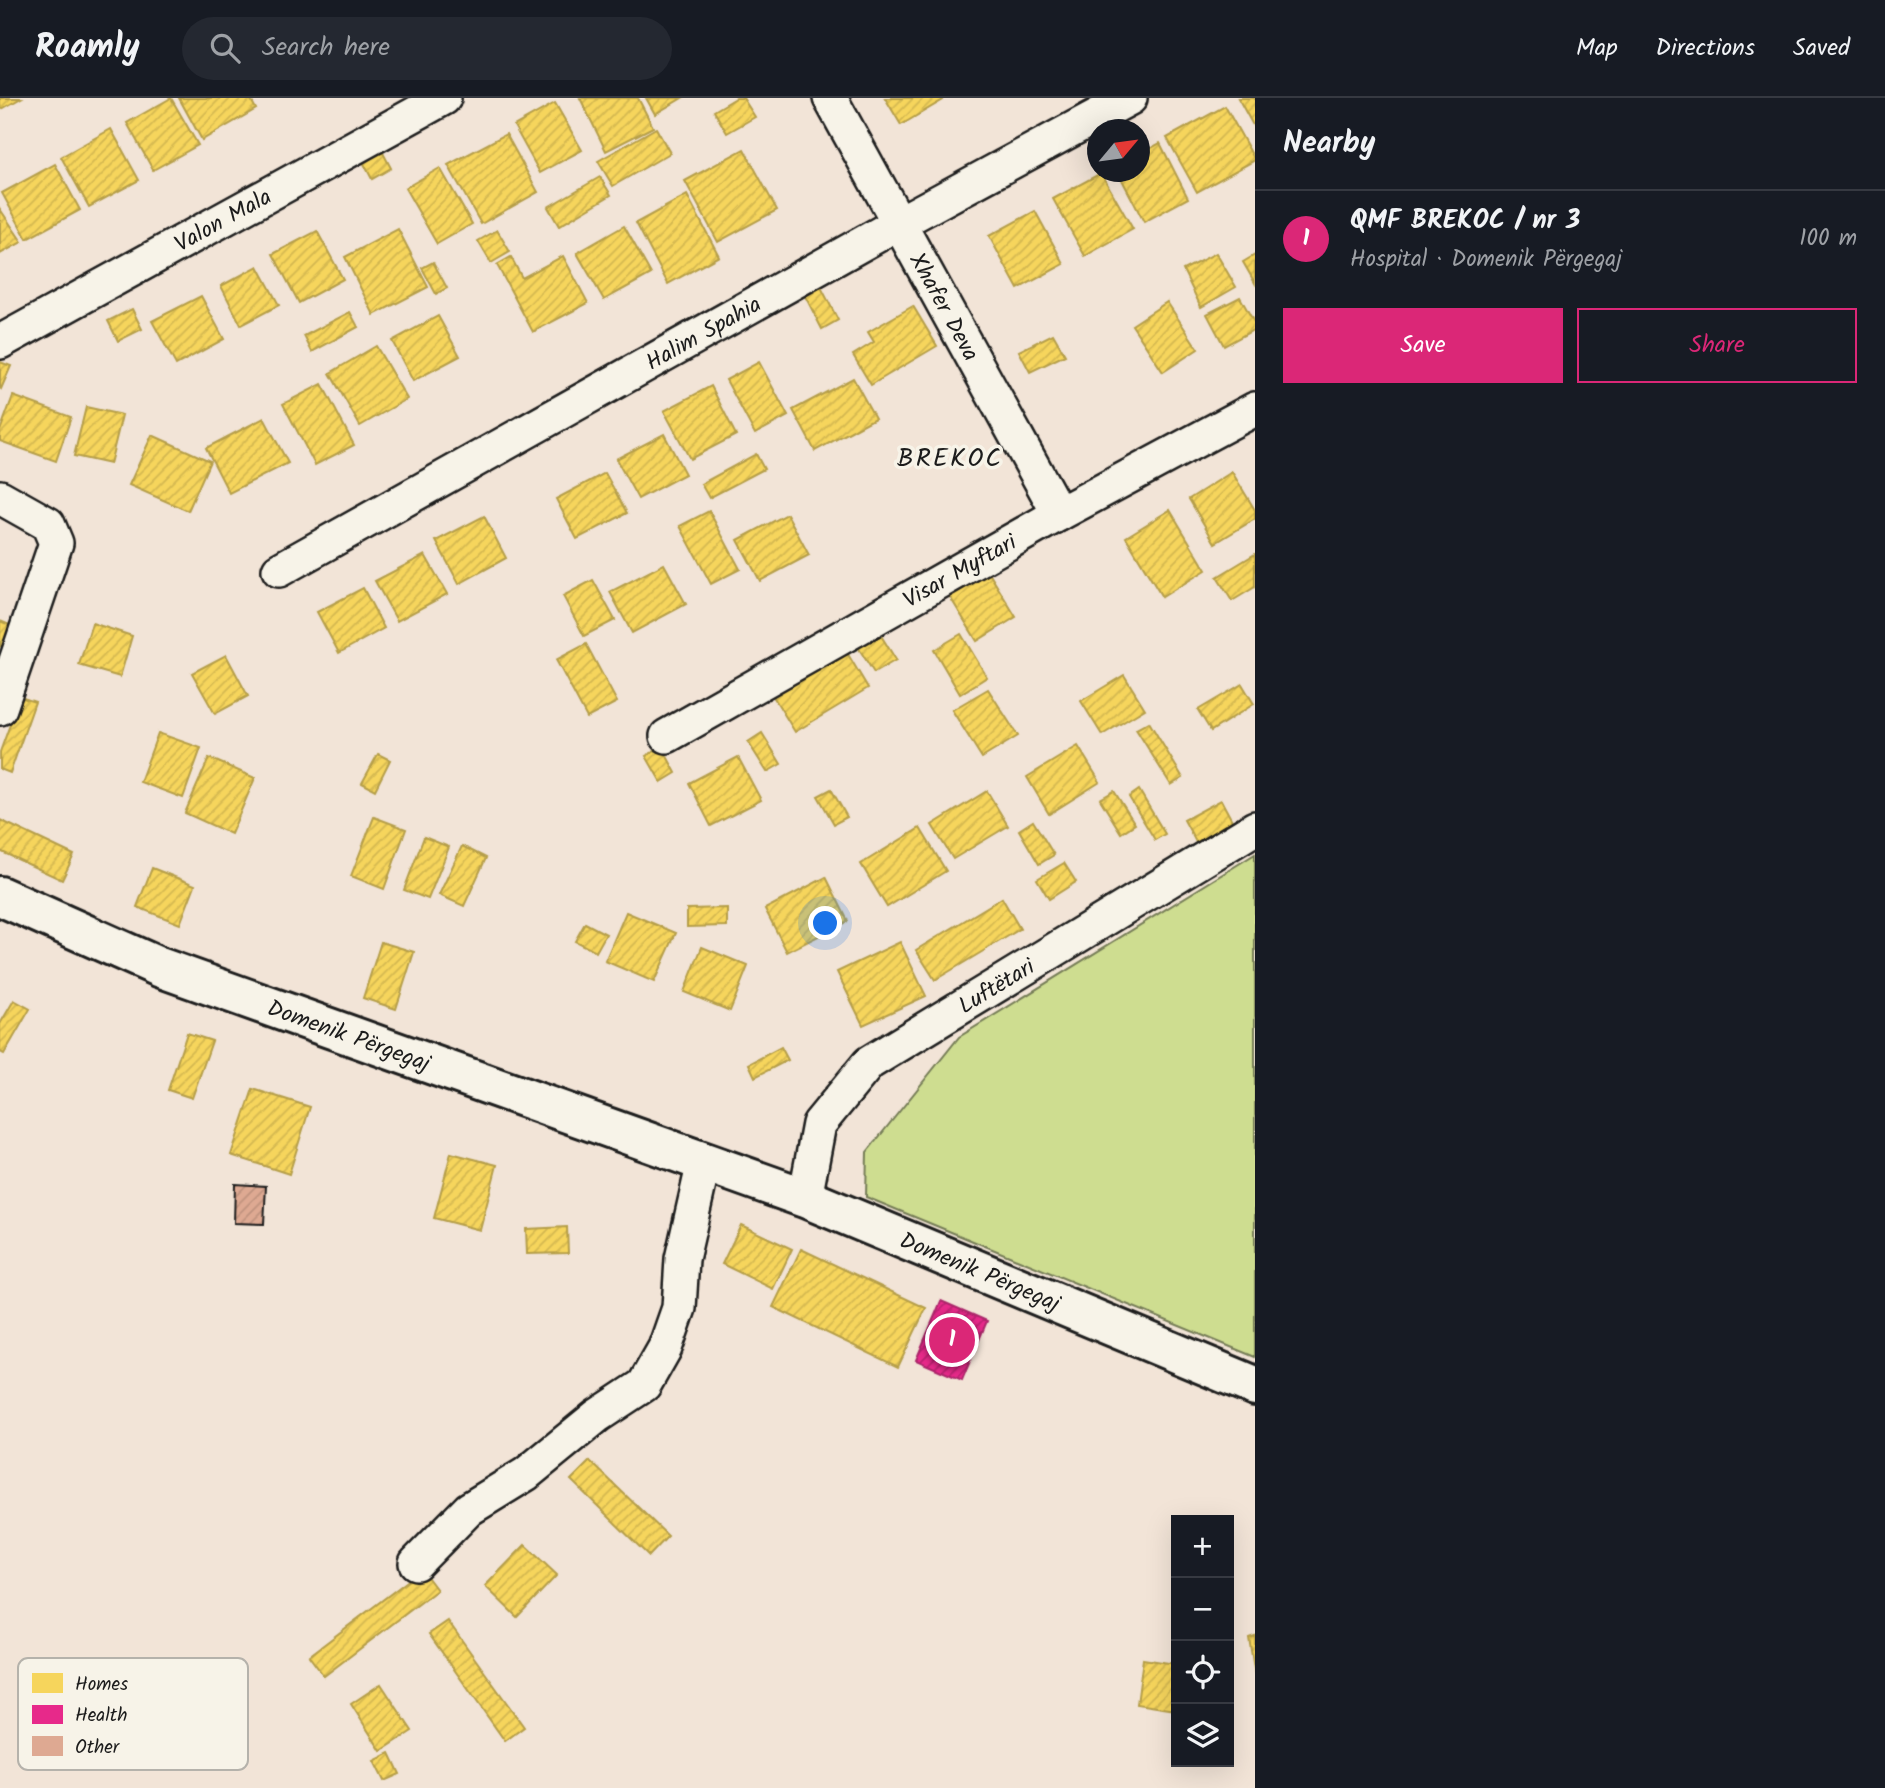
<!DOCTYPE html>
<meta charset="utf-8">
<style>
body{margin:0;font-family:Kalam,sans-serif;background:#242831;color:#f1f3f6}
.controls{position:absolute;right:21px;bottom:21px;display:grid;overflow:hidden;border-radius:0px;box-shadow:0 7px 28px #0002}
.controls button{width:63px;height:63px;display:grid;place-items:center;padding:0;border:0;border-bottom:2px solid #363941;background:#171b24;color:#f1f3f6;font:35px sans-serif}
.compass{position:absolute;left:1087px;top:21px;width:63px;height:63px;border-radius:50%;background:#171b24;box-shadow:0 7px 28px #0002;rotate:61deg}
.you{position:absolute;left:826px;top:826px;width:24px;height:24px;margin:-18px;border:5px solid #fff;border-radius:50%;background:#1a73e8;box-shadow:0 0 0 10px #1a73e833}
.badge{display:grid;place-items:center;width:46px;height:46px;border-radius:50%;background:#db2777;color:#fff;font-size:23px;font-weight:700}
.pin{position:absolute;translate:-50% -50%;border:4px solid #fff;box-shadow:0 2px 7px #0006}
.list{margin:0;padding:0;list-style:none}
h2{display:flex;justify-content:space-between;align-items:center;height:91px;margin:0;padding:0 28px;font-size:30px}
h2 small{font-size:23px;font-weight:400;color:#9ea1a6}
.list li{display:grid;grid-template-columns:46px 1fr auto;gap:21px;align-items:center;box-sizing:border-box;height:98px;padding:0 28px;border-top:2px solid #363941}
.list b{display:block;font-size:26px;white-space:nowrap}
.list p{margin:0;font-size:23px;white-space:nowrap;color:#9ea1a6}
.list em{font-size:23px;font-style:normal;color:#9ea1a6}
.actions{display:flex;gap:14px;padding:21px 28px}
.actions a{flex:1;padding:16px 0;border:2px solid #db2777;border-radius:0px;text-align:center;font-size:24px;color:#db2777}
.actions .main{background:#db2777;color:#fff}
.icon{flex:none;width:38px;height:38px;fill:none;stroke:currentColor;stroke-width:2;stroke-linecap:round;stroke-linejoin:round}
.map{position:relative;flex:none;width:1255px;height:1690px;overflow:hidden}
header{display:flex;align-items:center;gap:42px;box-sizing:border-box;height:98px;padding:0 35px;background:#171b24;border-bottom:2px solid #363941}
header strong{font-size:33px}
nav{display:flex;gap:38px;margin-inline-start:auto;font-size:24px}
.search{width:490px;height:63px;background:#242831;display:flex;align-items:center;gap:18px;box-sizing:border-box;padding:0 24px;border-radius:38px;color:#9ea1a6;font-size:26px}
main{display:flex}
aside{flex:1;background:#171b24}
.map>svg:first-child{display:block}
.park{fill:#cedd90;stroke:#757c56;stroke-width:2}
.homes{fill:url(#homes-hatch);stroke:#b59e49;stroke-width:2}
.health{fill:url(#health-hatch);stroke:#aa2569;stroke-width:2}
.building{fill:url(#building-hatch);stroke:#1c1c1c;stroke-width:2}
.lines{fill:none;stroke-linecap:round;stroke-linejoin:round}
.minor-casing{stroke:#1c1c1c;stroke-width:38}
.secondary-casing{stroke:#1c1c1c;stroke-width:44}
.minor{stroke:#f7f3e8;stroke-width:33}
.secondary{stroke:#f7f3e8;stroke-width:38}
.labels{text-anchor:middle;stroke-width:7;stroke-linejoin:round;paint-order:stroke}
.street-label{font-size:23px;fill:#1c1c1c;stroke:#f7f3e8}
.quarter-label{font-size:26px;letter-spacing:2px;fill:#1c1c1c;stroke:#f7f3e8}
.key{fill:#f7f3e8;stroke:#b5b2ab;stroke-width:2}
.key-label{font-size:19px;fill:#1c1c1c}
</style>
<header>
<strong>Roamly</strong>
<div class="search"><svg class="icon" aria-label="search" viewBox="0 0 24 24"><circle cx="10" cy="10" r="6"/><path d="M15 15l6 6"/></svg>Search here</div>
<nav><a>Map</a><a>Directions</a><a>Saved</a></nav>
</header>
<main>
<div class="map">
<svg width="1255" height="1690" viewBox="0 0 1255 1690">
<defs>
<pattern id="homes-hatch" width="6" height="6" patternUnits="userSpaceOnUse" patternTransform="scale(1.75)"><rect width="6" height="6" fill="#f6d55c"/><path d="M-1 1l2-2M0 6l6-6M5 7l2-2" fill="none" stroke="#d2b64f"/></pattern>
<pattern id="health-hatch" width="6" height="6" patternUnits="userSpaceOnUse" patternTransform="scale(1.75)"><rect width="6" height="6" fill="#e7298a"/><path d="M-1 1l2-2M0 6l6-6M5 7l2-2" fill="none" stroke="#ba2270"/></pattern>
<pattern id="building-hatch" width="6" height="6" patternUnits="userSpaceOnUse" patternTransform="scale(1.75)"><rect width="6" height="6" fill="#dea992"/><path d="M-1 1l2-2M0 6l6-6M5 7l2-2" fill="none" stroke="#be917d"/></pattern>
</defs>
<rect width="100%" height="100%" fill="#f2e4d7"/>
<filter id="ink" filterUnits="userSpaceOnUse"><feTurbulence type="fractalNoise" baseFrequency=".0143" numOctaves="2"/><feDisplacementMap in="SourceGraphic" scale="14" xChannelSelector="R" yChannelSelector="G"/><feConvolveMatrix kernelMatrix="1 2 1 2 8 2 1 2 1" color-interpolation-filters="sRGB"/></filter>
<g filter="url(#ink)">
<path class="park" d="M1255,756V1259L866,1099L867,1054L959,939Z"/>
<g class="homes">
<path d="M0,0H21L0,12Z"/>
<path d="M171,0L198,47L153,72L127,25Z"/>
<path d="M179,0H250L256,11L202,42Z"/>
<path d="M580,0H638L653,29L606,53Z"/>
<path d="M646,0H682L655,16Z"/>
<path d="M736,0H743L755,19L727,35L714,13Z"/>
<path d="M885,0H942L943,2L901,27Z"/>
<path d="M1238,0H1255V31Z"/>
<path d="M555,5L582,52L540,75L514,28Z"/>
<path d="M1225,8L1255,62L1197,94L1167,40Z"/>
<path d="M656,30L670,55L613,88L598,63Z"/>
<path d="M111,31L139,82L89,109L61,59Z"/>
<path d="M506,36L538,94L481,126L448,67Z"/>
<path d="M1160,45L1188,100L1144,124L1118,74H1140V56Z"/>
<path d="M381,51L391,70L372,81L362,62Z"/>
<path d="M744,51L777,112L718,144L685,83Z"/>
<path d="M55,66L80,112L27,141L2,95Z"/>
<path d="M440,70L472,126L437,146L405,90Z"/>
<path d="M1101,75L1133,131L1085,158L1053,101Z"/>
<path d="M600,79L611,97L559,128L548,109Z"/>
<path d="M687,97L719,158L668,186L636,125Z"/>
<path d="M0,111L22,144L0,156Z"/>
<path d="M1035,113L1064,166L1018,191L989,138Z"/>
<path d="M624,128L651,176L604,202L577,155Z"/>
<path d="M398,131L428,189L374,217L345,159Z"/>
<path d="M497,132L510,154L491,165L478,143Z"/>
<path d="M317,133L343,181L299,205L273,156Z"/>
<path d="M1216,155L1236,189L1201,209L1183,172Z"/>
<path d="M1255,157V185L1243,164Z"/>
<path d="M563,158L588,205L533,234L497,167L511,159L522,180Z"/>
<path d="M433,164L447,190L436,196L422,170Z"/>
<path d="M258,168L279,207L241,227L221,188Z"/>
<path d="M821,189L838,222L822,231L805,198Z"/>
<path d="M201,198L224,241L176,267L152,223Z"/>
<path d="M1240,199L1255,226V231L1224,248L1207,216Z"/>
<path d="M1167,204L1198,251L1163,274L1132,227Z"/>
<path d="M913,208L937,248L871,287L853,257L874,244L868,234Z"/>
<path d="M132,211L142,231L118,243L108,223Z"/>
<path d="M350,214L358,229L312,254L304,238Z"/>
<path d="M438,218L460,258L413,283L392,243Z"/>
<path d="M1053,236L1065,257L1030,274L1019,253Z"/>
<path d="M376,248L407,301L360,328L330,275Z"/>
<path d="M0,264L11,268L1,291L0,290Z"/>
<path d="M759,264L788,318L755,336L726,282Z"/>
<path d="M853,280L875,320L815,353L793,312Z"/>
<path d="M322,286L354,347L315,367L283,306Z"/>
<path d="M711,288L736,337L690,361L664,313Z"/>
<path d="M13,298L71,319L56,363L0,343V333Z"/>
<path d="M86,309L122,317L110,366L74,358Z"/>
<path d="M264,320L288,365L229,395L206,350Z"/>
<path d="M664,336L685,376L638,401L616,361Z"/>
<path d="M152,337L210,363L188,413L129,387Z"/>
<path d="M756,356L764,371L709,400L701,386Z"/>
<path d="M1232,374L1255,412V421L1215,445L1189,401Z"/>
<path d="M605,375L627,415L577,441L556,401Z"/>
<path d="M1170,412L1206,472L1162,499L1126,439Z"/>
<path d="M709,413L740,471L711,486L680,428Z"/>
<path d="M787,416L809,457L760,483L738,442Z"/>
<path d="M484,418L506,460L459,486L436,443Z"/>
<path d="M1255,456V489L1232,503L1217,479Z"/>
<path d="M425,457L447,496L397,523L375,483Z"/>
<path d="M664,466L686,506L632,535L610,494Z"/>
<path d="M989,475L1016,519L977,543L950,499Z"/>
<path d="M593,482L615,522L584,538L563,498Z"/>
<path d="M363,490L384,530L339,555L317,514Z"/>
<path d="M0,523L17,530L9,551L0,548Z"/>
<path d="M92,525L132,538L120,579L79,567Z"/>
<path d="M880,536L896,562L874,575L858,549Z"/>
<path d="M961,536L987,579L960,596L934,552Z"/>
<path d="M586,546L617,604L587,620L556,562Z"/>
<path d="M846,553L868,590L795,634L773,598Z"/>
<path d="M226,557L248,598L215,616L192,575Z"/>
<path d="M1124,577L1145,611L1102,637L1081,603Z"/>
<path d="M1242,586L1254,606L1211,633L1198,612Z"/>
<path d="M988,591L1018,638L982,660L952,612Z"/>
<path d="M20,599L35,604L10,675L0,671V654Z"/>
<path d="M1149,624L1183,680L1171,687L1136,631Z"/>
<path d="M158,635L201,650L183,700L140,684Z"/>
<path d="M762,635L781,666L767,674L748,644Z"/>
<path d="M1078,648L1100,684L1049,716L1027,679Z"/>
<path d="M662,649L676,675L661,684L646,658Z"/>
<path d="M378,656L390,662L375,692L362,685Z"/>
<path d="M738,659L761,702L711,728L689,685Z"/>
<path d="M209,660L255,680L231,736L185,715Z"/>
<path d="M831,691L847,719L834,726L818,698Z"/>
<path d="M1139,692L1165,736L1155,742L1129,699Z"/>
<path d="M987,693L1008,728L953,761L932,727Z"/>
<path d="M1114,693L1135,726L1121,735L1100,701Z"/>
<path d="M1221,702L1235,728L1198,748L1184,722Z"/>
<path d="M374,719L406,731L384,791L351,778Z"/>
<path d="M0,722L74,757L62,782L0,753Z"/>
<path d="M1033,723L1054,757L1039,766L1019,732Z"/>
<path d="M920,730L946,773L887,809L861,766Z"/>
<path d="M424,739L449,749L428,801L404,792Z"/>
<path d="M462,748L486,760L464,808L439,797Z"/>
<path d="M1064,765L1076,784L1049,801L1037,781Z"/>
<path d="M152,770L195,787L180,826L137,809Z"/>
<path d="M826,779L848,823L787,854L765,811Z"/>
<path d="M1002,800L1020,831L935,882L916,852Z"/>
<path d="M727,810V828L687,829V811Z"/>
<path d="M626,814L676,835L654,884L605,863Z"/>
<path d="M585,825L606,836L596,854L575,843Z"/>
<path d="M381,844L414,854L396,911L363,900Z"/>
<path d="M900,844L926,898L863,927L837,874Z"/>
<path d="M702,849L748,868L730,913L684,894Z"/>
<path d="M14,902L30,911L4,956L0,954V926Z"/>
<path d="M187,935L212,943L192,1000L168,992Z"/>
<path d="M781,949L788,962L755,979L749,966Z"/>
<path d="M253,991L310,1009L289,1076L231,1057Z"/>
<path d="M451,1055L497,1067L480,1132L434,1120Z"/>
<path d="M741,1127L792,1151L773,1191L722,1166Z"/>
<path d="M567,1129L568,1155L527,1156L526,1131Z"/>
<path d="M801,1151L926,1210L898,1269L773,1209Z"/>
<path d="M590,1363L668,1438L649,1458L571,1382Z"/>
<path d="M525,1447L557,1477L517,1519L485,1488Z"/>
<path d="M422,1472L437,1492L324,1578L309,1558Z"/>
<path d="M448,1523L524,1629L505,1643L429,1536Z"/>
<path d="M1255,1538V1577L1249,1540Z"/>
<path d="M1143,1561L1176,1566V1612L1137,1606Z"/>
<path d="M381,1586L412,1633L381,1653L351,1606Z"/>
<path d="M390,1655L400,1676L384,1683L374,1663Z"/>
</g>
<path class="health" d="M941,1203L987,1223L962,1282L916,1262Z"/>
<path class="building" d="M235,1086L266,1088L264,1126L234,1125Z"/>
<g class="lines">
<defs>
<g id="minor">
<path id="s1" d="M830,0L1059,416"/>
<path id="s2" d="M0,244L444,0"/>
<path d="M0,399L48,426L56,445L0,610"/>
<path id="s3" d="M279,472L899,125L1130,0"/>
<path id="s4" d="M667,638L1059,416L1255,311"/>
<path id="s5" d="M805,1100L819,1026L869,965L1255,730"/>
<path d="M416,1465L469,1411L526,1376L597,1318L644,1287L665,1250L679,1210L682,1161L704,1064"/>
</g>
<g id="secondary">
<path id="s6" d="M0,798L159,869L805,1100L1255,1288"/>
</g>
</defs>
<use href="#minor" class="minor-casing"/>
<use href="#secondary" class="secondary-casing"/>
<use href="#minor" class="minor"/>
<use href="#secondary" class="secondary"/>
</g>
</g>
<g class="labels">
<g class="street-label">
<text dy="8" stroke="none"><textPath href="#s2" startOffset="254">Valon Mala</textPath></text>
<text dy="8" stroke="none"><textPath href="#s1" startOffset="238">Xhafer Deva</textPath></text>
<text dy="8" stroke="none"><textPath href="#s3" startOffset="486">Halim Spahia</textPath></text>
<text dy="8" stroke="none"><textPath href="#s4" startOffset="336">Visar Myftari</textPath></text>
<text dy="8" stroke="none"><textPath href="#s5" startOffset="303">Luftëtari</textPath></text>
<text dy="8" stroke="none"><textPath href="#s6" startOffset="376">Domenik Përgegaj</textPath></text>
<text dy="8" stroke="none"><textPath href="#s6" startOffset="1050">Domenik Përgegaj</textPath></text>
</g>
<g class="quarter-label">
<text x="950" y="368">BREKOC</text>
</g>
</g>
<rect x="18" y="1560" width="230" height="112" rx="10" class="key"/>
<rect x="32" y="1575" width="31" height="20" fill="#f6d55c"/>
<rect x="32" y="1607" width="31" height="19" fill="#e7298a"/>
<rect x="32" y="1638" width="31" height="20" fill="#dea992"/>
<g class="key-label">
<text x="75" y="1592">Homes</text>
<text x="75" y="1623">Health</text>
<text x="75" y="1655">Other</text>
</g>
</svg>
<div class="controls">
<button>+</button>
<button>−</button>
<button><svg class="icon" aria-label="locate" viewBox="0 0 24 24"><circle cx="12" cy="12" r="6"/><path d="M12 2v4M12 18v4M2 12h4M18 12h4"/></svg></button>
<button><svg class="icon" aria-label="layers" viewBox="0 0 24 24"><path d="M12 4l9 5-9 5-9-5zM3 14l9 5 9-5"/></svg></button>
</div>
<svg class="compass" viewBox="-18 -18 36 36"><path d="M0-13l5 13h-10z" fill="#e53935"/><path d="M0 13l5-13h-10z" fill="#9ea1a6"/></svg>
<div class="you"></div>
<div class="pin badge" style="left:952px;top:1242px">1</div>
</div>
<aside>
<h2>Nearby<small></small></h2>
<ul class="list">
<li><span class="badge">1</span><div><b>QMF BREKOC / nr 3</b><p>Hospital · Domenik Përgegaj</p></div><em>100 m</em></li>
</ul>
<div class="actions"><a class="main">Save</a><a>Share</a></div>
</aside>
</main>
